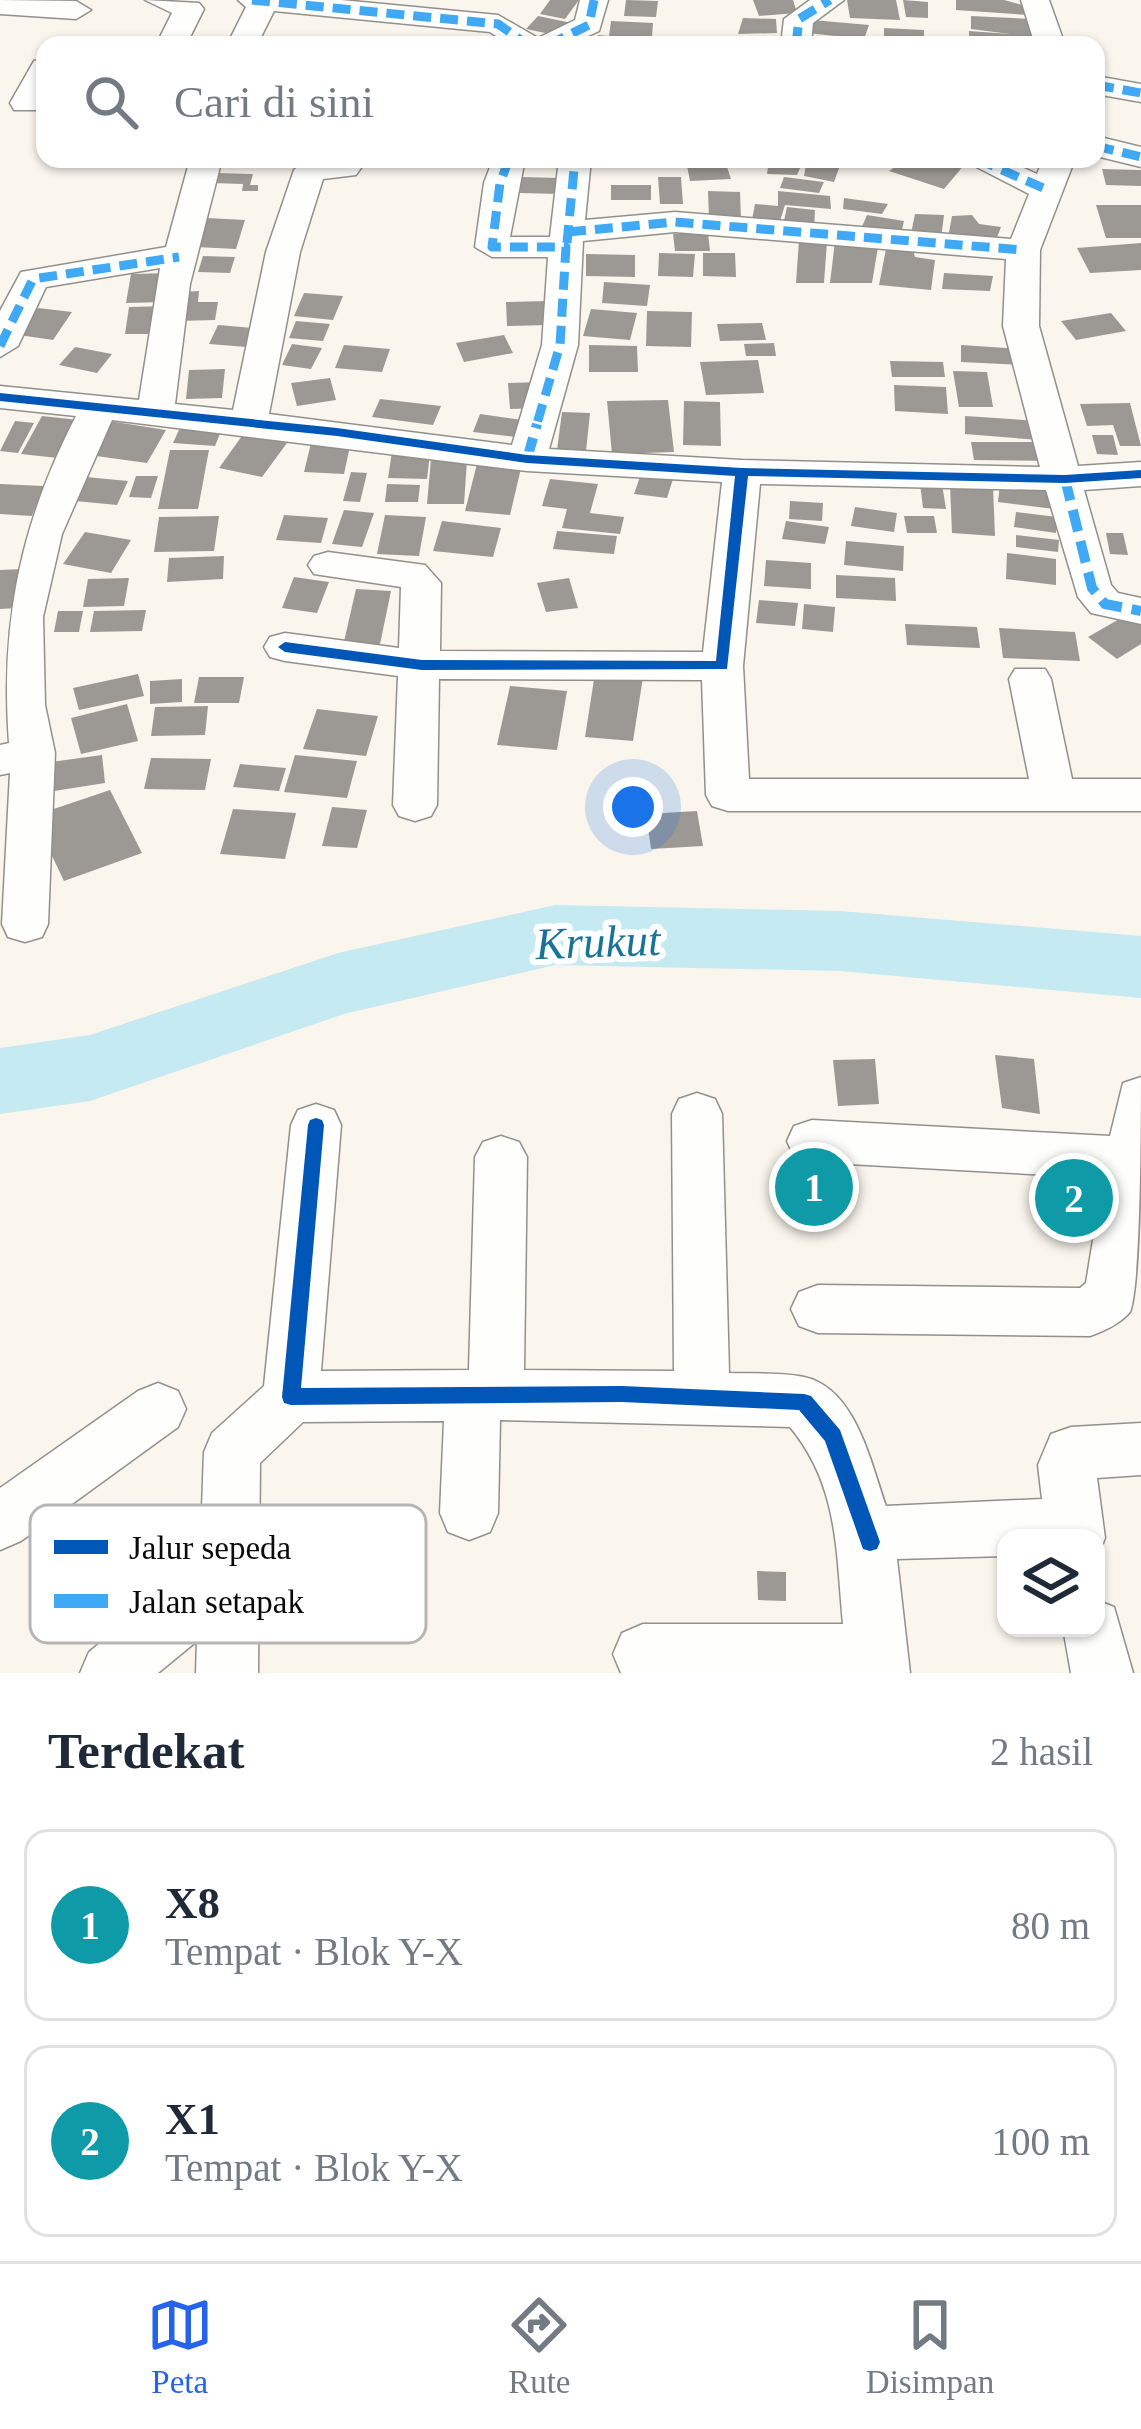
<!DOCTYPE html>
<html lang="id">
<meta charset="utf-8">
<style>
body{margin:0;font-family:Georgia,serif;background:#f6f6f7;color:#1f2937}
.controls{position:absolute;right:36px;bottom:36px;display:grid;overflow:hidden;border-radius:24px;box-shadow:0 3px 9px #0004}
.controls button{width:108px;height:108px;display:grid;place-items:center;padding:0;border:0;border-bottom:3px solid #e0e1e3;background:#fff;color:#1f2937;font:60px sans-serif}
.you{position:absolute;left:633px;top:807px;width:42px;height:42px;margin:-30px;border:9px solid #fff;border-radius:50%;background:#1a73e8;box-shadow:0 0 0 18px #1a73e833}
.badge{display:grid;place-items:center;width:78px;height:78px;border-radius:50%;background:#2563eb;color:#fff;font-size:39px;font-weight:700}
.pin{position:absolute;translate:-50% -50%;border:6px solid #fff;box-shadow:0 3px 12px #0006}
.list{margin:0;padding:0;list-style:none}
h2{display:flex;justify-content:space-between;align-items:center;height:156px;margin:0;padding:0 48px;font-size:51px}
h2 small{font-size:39px;font-weight:400;color:#747a83}
.list li{display:grid;grid-template-columns:78px 1fr auto;gap:36px;align-items:center;box-sizing:border-box;height:192px;margin:0 24px 24px;padding:0 24px;border:3px solid #e0e1e3;border-radius:24px}
.list b{display:block;font-size:45px;white-space:nowrap}
.list p{margin:0;font-size:39px;white-space:nowrap;color:#747a83}
.list em{font-size:39px;font-style:normal;color:#747a83}
.icon{flex:none;width:66px;height:66px;fill:none;stroke:currentColor;stroke-width:2;stroke-linecap:round;stroke-linejoin:round}
.map{position:relative;flex:none;width:1141px;height:1673px;overflow:hidden}
.search{position:absolute;background:#fff;box-shadow:0 3px 9px #0004;left:36px;right:36px;top:36px;height:132px;display:flex;align-items:center;gap:30px;box-sizing:border-box;padding:0 42px;border-radius:24px;color:#747a83;font-size:45px}
.sheet{height:588px;background:#fff}
nav{display:flex;justify-content:space-around;align-items:center;box-sizing:border-box;height:168px;border-top:3px solid #e0e1e3;background:#fff;font-size:33px;color:#747a83}
nav a{display:grid;justify-items:center;gap:6px}
nav .on{color:#2563eb}
.map>svg:first-child{display:block}
.lines{fill:none;stroke-linecap:round;stroke-linejoin:round}
.river{fill:#c5eaf2;fill-rule:evenodd}
.building{fill:#9c9894}
.street-casing{stroke:#92908c;stroke-width:3}
.street{fill:#fefefc;fill-rule:evenodd}
.quiet-far1{stroke:#3fa9f5;stroke-width:9;stroke-dasharray:18 9;stroke-linecap:butt}
.quiet{stroke:#3fa9f5;stroke-width:10;stroke-dasharray:22 10;stroke-linecap:butt}
.cycleway-casing{stroke:#fff;stroke-width:7}
.cycleway{fill:#0057b8;fill-rule:evenodd}
.labels{text-anchor:middle;stroke-width:12;stroke-linejoin:round;paint-order:stroke}
.water-label{font-size:45px;font-style:italic;fill:#187398;stroke:#fff}
.key{fill:#fff;stroke:#b6b6b6;stroke-width:3}
.key-label{font-size:33px;fill:#0a0a0a}
</style>
<div class="map">
<svg width="1141" height="1673" viewBox="0 0 1141 1673">
<rect width="100%" height="100%" fill="#faf6ed"/>
<g class="lines">
<path class="river" d="M555,905L840,911L1141,936V998L840,971L555,965L344,1014L90,1101L0,1114V1048L90,1035L338,953Z"/>
</g>
<g class="building">
<path d="M550,0H579L565,19L540,14Z"/>
<path d="M626,0L658,1L656,17L624,16Z"/>
<path d="M753,0H793L797,13L759,16Z"/>
<path d="M847,0H896L900,20L850,18Z"/>
<path d="M903,0L928,2V18L906,17Z"/>
<path d="M956,0H1004L1027,6L1028,15L956,10Z"/>
<path d="M538,16L572,23L560,36L526,29Z"/>
<path d="M971,16L1031,19L1037,45H969V31L1010,34L971,29Z"/>
<path d="M743,18L776,19L777,33L738,34Z"/>
<path d="M812,20L869,25L864,39L807,33Z"/>
<path d="M611,21L653,23L652,37L632,36L629,45H595L598,35L609,36Z"/>
<path d="M884,28L924,30V43L884,41Z"/>
<path d="M769,159H804L797,175L767,174Z"/>
<path d="M807,159L842,160L834,182L804,176Z"/>
<path d="M906,159L928,166L916,159L965,164L944,189L889,171Z"/>
<path d="M726,164L731,179L690,181L687,166Z"/>
<path d="M1102,169L1141,170V186L1106,185Z"/>
<path d="M215,173L253,174L250,185H258V191H242L243,184L212,183Z"/>
<path d="M521,177L560,178V194L520,193Z"/>
<path d="M658,177H681L683,204H660Z"/>
<path d="M784,177L824,182L819,193L780,188Z"/>
<rect x="611" y="185" width="40" height="15"/>
<path d="M708,191L740,192L741,220L709,219Z"/>
<path d="M778,191L830,196L831,209L785,205L779,224L751,225L755,204L778,206Z"/>
<path d="M844,198L888,204L882,214L843,209Z"/>
<path d="M1096,205H1141V238H1106Z"/>
<path d="M787,207L815,210L814,232L782,230Z"/>
<path d="M915,214L944,215L941,239L910,238Z"/>
<path d="M867,215L904,221L900,238L858,236Z"/>
<path d="M972,215L979,224L1001,227L994,245L947,243L952,216Z"/>
<path d="M207,218L245,220L236,249L196,247Z"/>
<path d="M708,233L710,251H675L673,234Z"/>
<path d="M799,240L827,241L824,283H796Z"/>
<path d="M835,241L878,247L872,283H830Z"/>
<path d="M1141,243V270L1090,273L1077,248Z"/>
<path d="M887,244L912,247L915,257L935,260L931,290L879,285Z"/>
<path d="M659,253L695,254L693,277L658,276Z"/>
<path d="M703,253H735L736,277L703,276Z"/>
<path d="M586,254L635,255V277L586,276Z"/>
<path d="M203,256L235,257L230,273L198,272Z"/>
<path d="M172,273L167,302L126,303L131,274Z"/>
<path d="M944,273L993,276L990,291L942,289Z"/>
<path d="M604,282L650,285L647,306L602,303Z"/>
<path d="M199,291L198,302H218L215,320L178,321L183,292Z"/>
<path d="M304,293L343,296L333,320L294,316Z"/>
<path d="M547,301L549,325L507,326L506,302Z"/>
<path d="M167,306L164,334H125L129,307Z"/>
<path d="M38,308L72,312L53,340L19,335Z"/>
<path d="M591,309L637,313L630,340L583,336Z"/>
<path d="M647,311L692,312L691,347L646,346Z"/>
<path d="M1111,313L1126,331L1076,340L1061,321Z"/>
<path d="M296,321L330,324L323,341L289,338Z"/>
<path d="M762,323L766,340L720,341L717,324Z"/>
<path d="M218,325L266,329L258,348L209,344Z"/>
<path d="M504,335L513,353L464,362L456,343Z"/>
<path d="M774,343L776,356H746L744,344Z"/>
<path d="M292,344L322,348L311,369L282,365Z"/>
<path d="M344,345L390,349L382,372L335,368Z"/>
<path d="M589,345L637,346L638,372H589Z"/>
<path d="M961,345L1022,349L1023,365L961,362Z"/>
<path d="M75,347L112,354L97,373L59,365Z"/>
<path d="M758,360L764,393L706,395L700,362Z"/>
<path d="M890,361L943,362L945,377H892Z"/>
<path d="M225,369L222,398L186,399L189,370Z"/>
<path d="M953,371L987,372L993,407H959Z"/>
<path d="M330,378L336,400L297,406L291,383Z"/>
<path d="M542,382L544,408L510,409L508,383Z"/>
<path d="M894,385L946,387L948,414L895,411Z"/>
<path d="M380,399L441,406L433,425L372,417Z"/>
<path d="M668,400L674,452L612,454L607,401Z"/>
<path d="M684,401L720,402L721,446L683,445Z"/>
<path d="M1130,403L1141,446H1120L1113,425L1087,426L1080,404Z"/>
<path d="M562,412L590,413L586,451L557,450Z"/>
<path d="M480,414L530,421L524,438L473,432Z"/>
<path d="M42,416L88,421L67,459L21,454Z"/>
<path d="M965,416L1039,421V440L965,434Z"/>
<path d="M15,421L34,423L18,453L0,451Z"/>
<path d="M109,421L166,430L147,463L89,455Z"/>
<path d="M183,421L224,424L215,446L173,443Z"/>
<path d="M244,433L287,443L262,477L219,468Z"/>
<path d="M313,435L352,437L344,474L304,472Z"/>
<path d="M1092,435H1113L1118,455L1097,454Z"/>
<path d="M971,442H1047L1052,461L974,460Z"/>
<path d="M393,445L431,446L427,479L388,478Z"/>
<path d="M170,450H209L198,509H158Z"/>
<path d="M431,459L467,460L464,504H427Z"/>
<path d="M478,460L522,464L510,515L465,511Z"/>
<path d="M351,472L367,473L360,502L343,501Z"/>
<path d="M641,474L673,479L667,498L634,494Z"/>
<path d="M136,476H158L151,498L129,497Z"/>
<path d="M86,477L128,481L117,505L75,501Z"/>
<path d="M550,479L598,484L590,513L624,517L620,534L562,528L567,509L542,506Z"/>
<path d="M920,483L942,484L946,509L923,508Z"/>
<path d="M0,484L44,486L32,516L0,514Z"/>
<path d="M387,484L420,485L418,502H385Z"/>
<path d="M950,484L993,487L995,536L952,533Z"/>
<path d="M1000,484L1064,492L1062,510L998,502Z"/>
<path d="M790,501L823,503L822,521L789,519Z"/>
<path d="M855,507L897,513L894,532L851,526Z"/>
<path d="M344,510L374,513L362,547L332,544Z"/>
<path d="M1016,512L1057,517L1056,533L1014,527Z"/>
<path d="M284,515L328,518L321,543L276,540Z"/>
<path d="M385,515L426,517L419,556L377,554Z"/>
<path d="M219,516L214,551L154,552L159,517Z"/>
<path d="M904,516H934L937,533H907Z"/>
<path d="M442,521L501,528L493,557L433,551Z"/>
<path d="M786,521L829,527L825,544L782,539Z"/>
<path d="M557,531L617,536L614,554L553,549Z"/>
<path d="M85,532L131,540L111,573L63,564Z"/>
<path d="M1106,533H1123L1128,555L1110,554Z"/>
<path d="M1016,535L1059,540L1058,552L1016,547Z"/>
<path d="M846,541L904,546L903,571L844,565Z"/>
<path d="M1007,553L1056,559V585L1006,579Z"/>
<path d="M224,556L223,579L167,582L169,558Z"/>
<path d="M766,560L811,563V589L764,586Z"/>
<path d="M24,569L17,608L0,609V570Z"/>
<path d="M836,575L895,578L896,601L836,598Z"/>
<path d="M294,577L329,582L317,613L282,608Z"/>
<path d="M129,578L124,606L83,607L88,579Z"/>
<path d="M569,578L578,608L546,612L537,583Z"/>
<path d="M356,589L391,591L379,649L343,646Z"/>
<path d="M759,600L798,603L795,626L756,623Z"/>
<path d="M804,604L835,607L833,632L802,629Z"/>
<path d="M146,610L142,631L90,632L94,611Z"/>
<path d="M1135,610L1141,614V644L1117,659L1088,637Z"/>
<path d="M58,611H83L79,632H54Z"/>
<path d="M905,624L977,627L980,648L907,645Z"/>
<path d="M999,628L1075,632L1080,661L1003,658Z"/>
<path d="M595,673L643,677L633,741L585,737Z"/>
<path d="M138,674L144,696L79,710L73,688Z"/>
<path d="M199,677H244L239,703H194Z"/>
<path d="M182,679V702L150,704V681Z"/>
<path d="M510,686L567,691L557,750L497,745Z"/>
<path d="M127,704L138,741L81,754L71,718Z"/>
<path d="M208,706L205,735L151,736L155,707Z"/>
<path d="M317,709L378,716L366,756L303,749Z"/>
<path d="M102,755L105,783L54,791L51,762Z"/>
<path d="M295,755L357,761L347,798L284,792Z"/>
<path d="M151,758L211,759L205,790L144,789Z"/>
<path d="M240,764L286,768L279,791L233,787Z"/>
<path d="M110,790L142,853L64,881L33,816Z"/>
<path d="M332,807L367,810L357,848L322,846Z"/>
<path d="M233,809L296,813L285,859L220,854Z"/>
<path d="M697,811L703,846L651,849L646,814Z"/>
<path d="M995,1055L1034,1059L1040,1114L1002,1108Z"/>
<path d="M875,1059L879,1104L838,1106L833,1060Z"/>
<path d="M793,1161L835,1164L836,1218L793,1210Z"/>
<path d="M1051,1172L1091,1174L1097,1224L1055,1222Z"/>
<path d="M757,1571L786,1572V1601L758,1600Z"/>
</g>
<g class="lines">
<defs>
<g id="street">
<path d="M0,0L76,1L91,10L76,19L0,14Z"/>
<path d="M145,0L199,3L204,9L186,45H156L172,13Z"/>
<path d="M238,0H341L498,15L538,38L575,20L580,0H608L599,31C566,48 522,55 490,32L274,11L257,45H227L246,7Z"/>
<path d="M810,0H844L813,23L811,45H781L784,19Z"/>
<path d="M1021,0H1049L1065,45H1035Z"/>
<path d="M45,58V95L36,110H14L10,103L34,61Z"/>
<path d="M1096,76L1141,84V102L1096,94Z"/>
<path d="M1096,136L1141,147V167L1096,156Z"/>
<path d="M190,159H222L190,284L175,404L233,410L266,252L294,170C308,155 347,153 361,168L356,175L323,179L300,252L269,414L512,445L542,345L548,257H492L475,247L484,183L493,159H525L510,237H550L559,159H591L585,220L675,212L1011,239L1029,194L961,159H1004L1037,174L1043,159H1075L1040,250L1039,326L1078,466L1141,462V486L1084,490L1111,585L1118,593L1141,598V624L1091,613L1078,597L1046,490L760,484L743,666L749,779H1029L1009,679L1015,669H1045L1051,679L1072,779H1141V811H728L712,806L706,795L702,680L439,679L437,805L431,816L415,821L399,816L393,805L398,676L285,661L270,657L264,647L270,637L285,633L399,648L401,587L314,574L308,565L314,556L328,552L425,565L441,583L440,651L703,652L722,482L527,471L112,420L62,534L43,617L45,705L55,753L48,924L42,937L25,942L8,937L2,924L10,773L0,775V745L9,743C0,622 21,522 76,416L0,408V386L139,400L160,268L46,287L18,346L0,357V311L21,272L166,247ZM675,232L1006,259L1003,326L1040,467L742,460L549,449L578,345L583,241Z"/>
<path d="M1141,1077C1141,1119 1141,1285 1130,1312C1120,1324 1104,1331 1090,1336L818,1333L799,1326L791,1309L799,1292L818,1285L1080,1288L1086,1283L1103,1178L812,1162L794,1156L787,1141L794,1126L812,1120L1110,1136L1123,1083Z"/>
<path d="M697,1093L715,1099L722,1114L729,1373C753,1374 781,1372 804,1377C856,1388 871,1464 886,1506L1042,1499L1038,1465L1051,1434L1071,1427L1141,1423V1475L1097,1478L1105,1538L1097,1558L1096,1538H1006V1556L897,1559L910,1673H621L613,1654L622,1633L643,1624H843C836,1552 839,1486 790,1427L500,1420L498,1513L490,1532L469,1540L448,1532L440,1513L444,1421L303,1422L260,1463L258,1673H196L197,1641L158,1673H80L89,1652L200,1563L204,1452L212,1433L264,1386L291,1125L298,1110L316,1104L334,1110L341,1125L321,1371L469,1370L475,1157L483,1142L501,1136L519,1142L527,1157L524,1370L674,1371L672,1114L679,1099Z"/>
<path d="M158,1383L178,1391L186,1409L178,1427L21,1541L0,1550V1488L138,1391Z"/>
<path d="M1096,1600L1114,1607L1133,1673H1071L1063,1628H1096Z"/>
</g>
</defs>
<use href="#street" class="street-casing"/>
<use href="#street" class="street"/>
<g class="quiet-far1">
<path d="M252,0L498,24L528,45"/>
<path d="M548,45L589,25L594,0"/>
<path d="M796,45L799,19L830,0"/>
<path d="M1096,85L1141,93"/>
<path d="M1096,146L1141,157"/>
<path d="M509,159L500,183L492,247H566L560,345L536,427"/>
<path d="M977,159L1043,188"/>
<path d="M568,232L675,222L1023,250"/>
<path d="M567,243L575,159"/>
<path d="M0,346L33,279L179,257"/>
</g>
<g class="quiet">
<path d="M527,459L537,424"/>
<path d="M1065,479L1092,588L1105,604L1141,611"/>
</g>
<defs>
<g id="cycleway">
<path d="M0,393L337,428L527,455L742,468L1065,475L1141,470V478L1065,483L748,476L727,669L422,670L285,652L278,647L285,642L422,660L716,661L735,476L527,463L337,436L0,401Z"/>
<path d="M316,1118L322,1120L324,1125L301,1388L622,1386L804,1394L811,1396L840,1430L880,1542L877,1549L870,1551L863,1549L825,1441L799,1410L622,1402L291,1405L284,1403L282,1397L308,1125L310,1120Z"/>
</g>
</defs>
<use href="#cycleway" class="cycleway-casing"/>
<use href="#cycleway" class="cycleway"/>
</g>
<g class="labels">
<g class="water-label">
<text transform="translate(598 941) rotate(-2)" y="16">Krukut</text>
</g>
</g>
<rect x="30" y="1505" width="396" height="138" rx="18" class="key"/>
<rect x="54" y="1540" width="54" height="14" fill="#0057b8"/>
<rect x="54" y="1594" width="54" height="14" fill="#3fa9f5"/>
<g class="key-label">
<text x="129" y="1559">Jalur sepeda</text>
<text x="129" y="1613">Jalan setapak</text>
</g>
</svg>
<div class="controls">
<button><svg class="icon" aria-label="layers" viewBox="0 0 24 24"><path d="M12 4l9 5-9 5-9-5zM3 14l9 5 9-5"/></svg></button>
</div>
<div class="you"></div>
<div class="pin badge" style="left:814px;top:1187px;background:#0f9aa8">1</div>
<div class="pin badge" style="left:1074px;top:1198px;background:#0f9aa8">2</div>
<div class="search"><svg class="icon" aria-label="search" viewBox="0 0 24 24"><circle cx="10" cy="10" r="6"/><path d="M15 15l6 6"/></svg>Cari di sini</div>
</div>
<section class="sheet">
<h2>Terdekat<small>2 hasil</small></h2>
<ul class="list">
<li><span class="badge" style="background:#0f9aa8">1</span><div><b>X8</b><p>Tempat · Blok Y-X</p></div><em>80 m</em></li>
<li><span class="badge" style="background:#0f9aa8">2</span><div><b>X1</b><p>Tempat · Blok Y-X</p></div><em>100 m</em></li>
</ul>
</section>
<nav>
<a class="on"><svg class="icon" aria-label="map" viewBox="0 0 24 24"><path d="M3 6l6-2 6 2 6-2v14l-6 2-6-2-6 2zM9 4v14M15 6v14"/></svg>Peta</a>
<a><svg class="icon" aria-label="directions" viewBox="0 0 24 24"><path d="M12 3l9 9-9 9-9-9zM9 14v-3h6M13 9l2 2-2 2"/></svg>Rute</a>
<a><svg class="icon" aria-label="saved" viewBox="0 0 24 24"><path d="M7 4h10v16l-5-4-5 4z"/></svg>Disimpan</a>
</nav>
